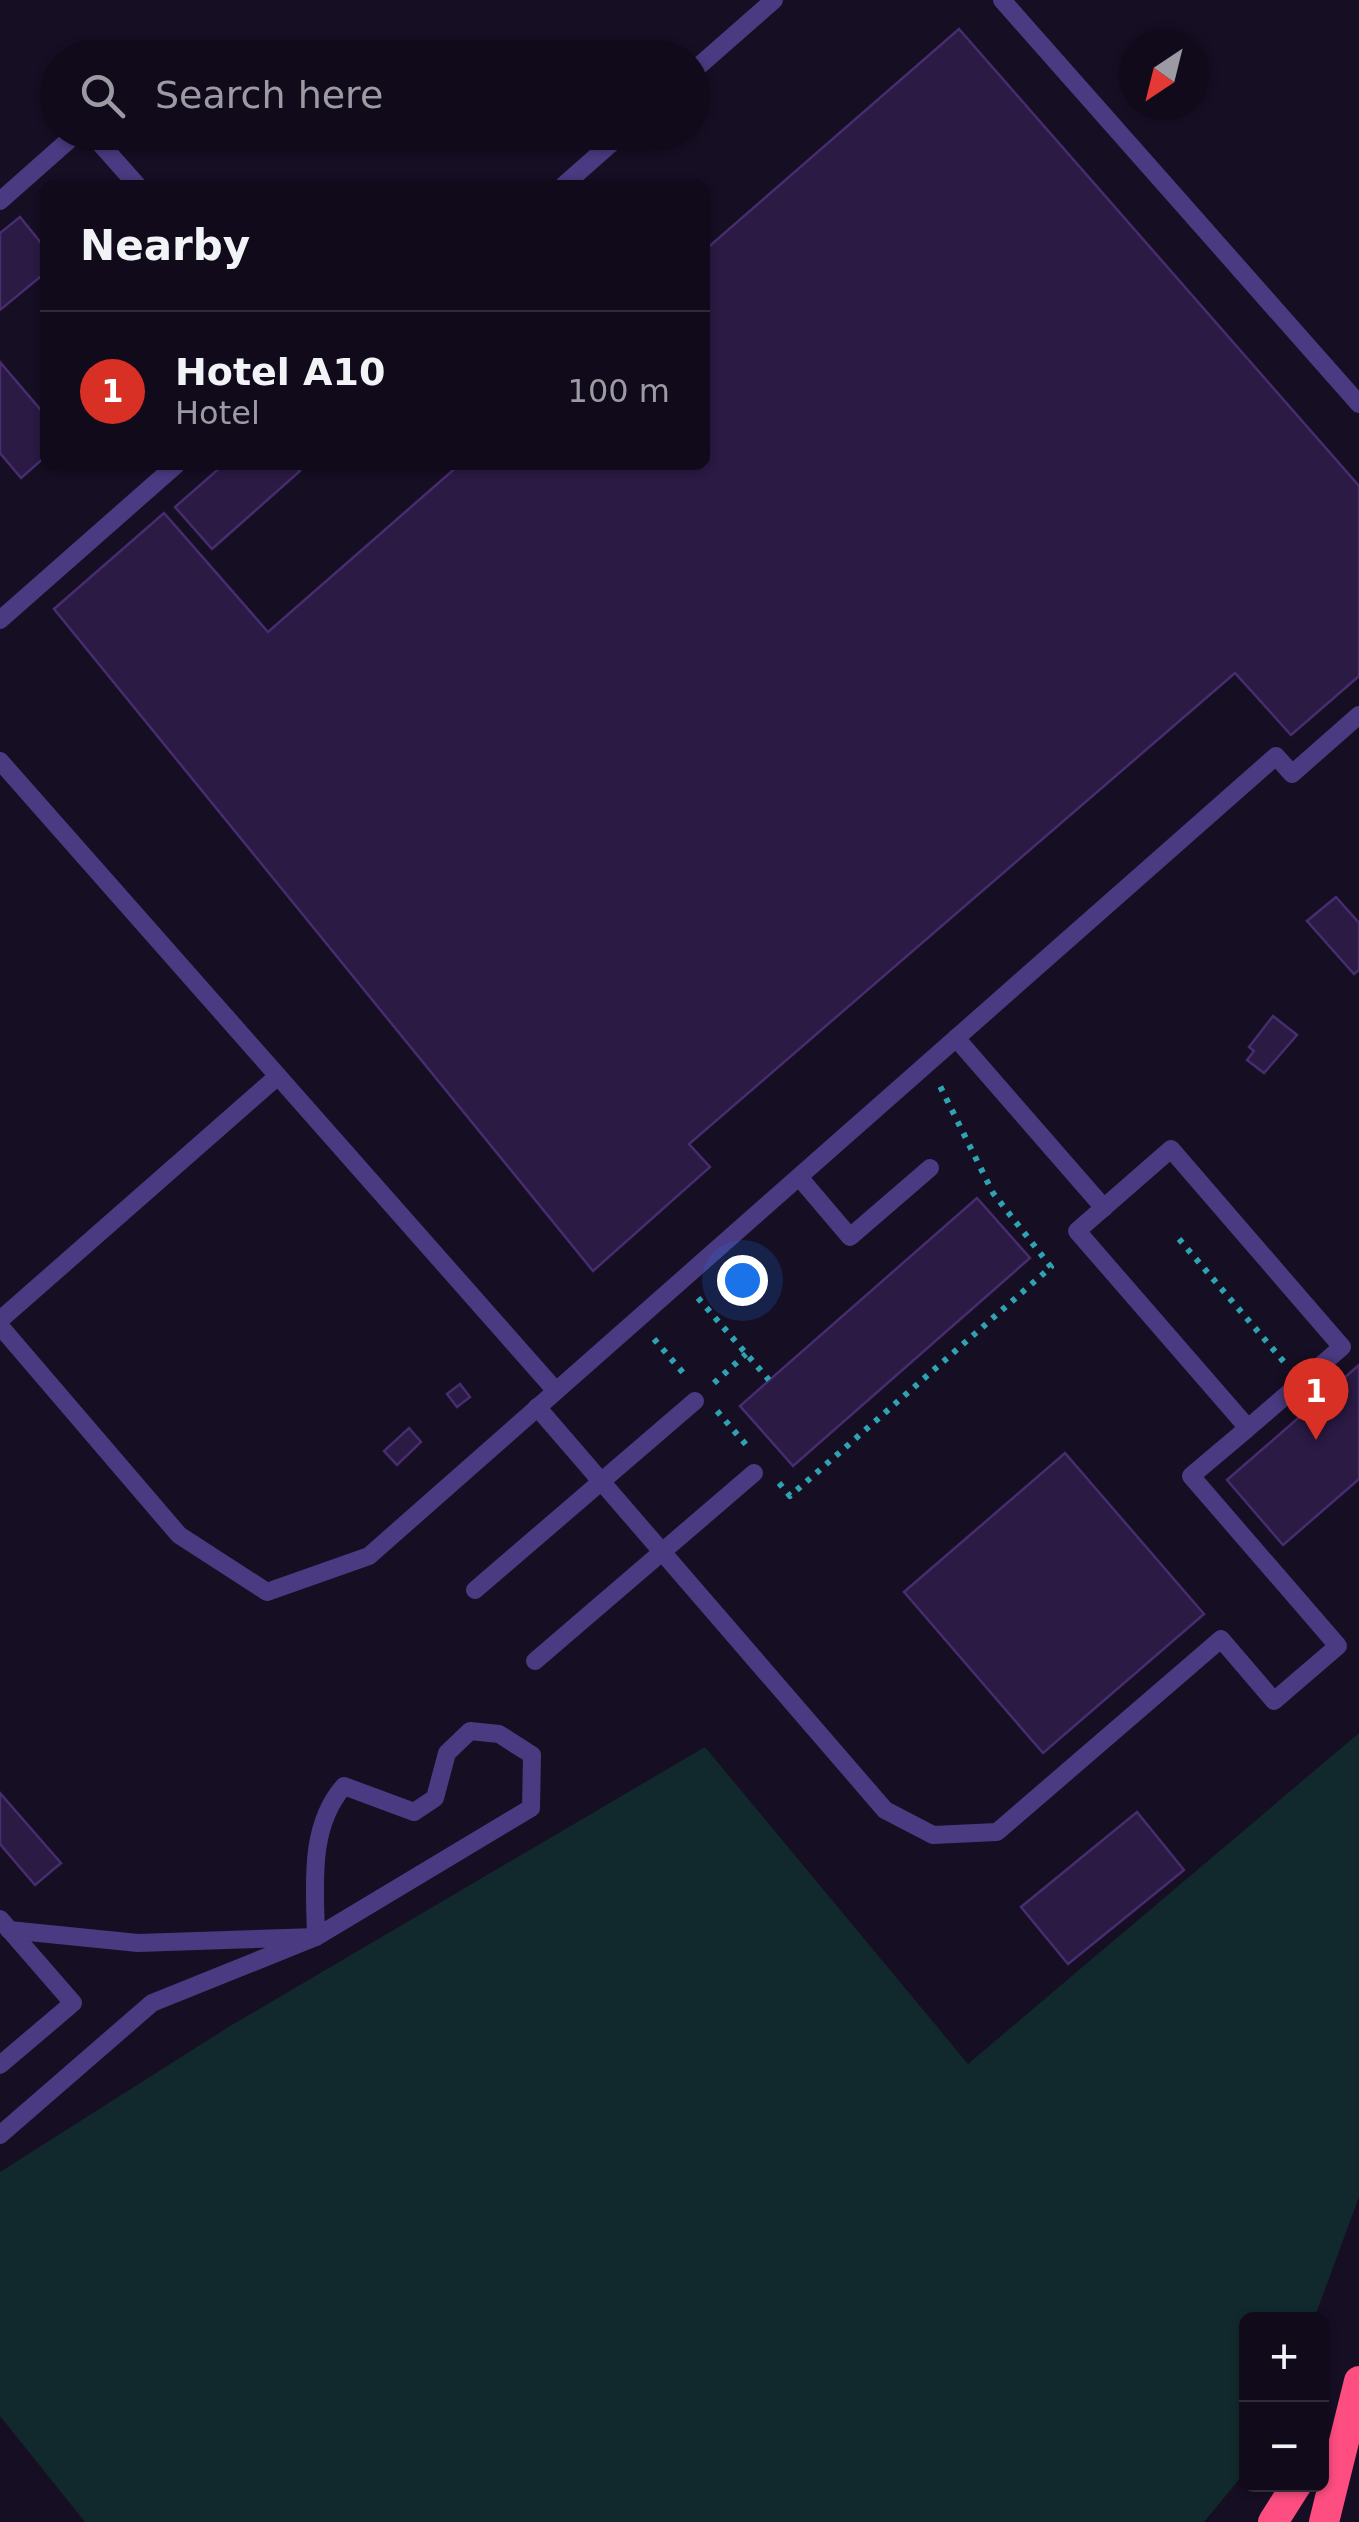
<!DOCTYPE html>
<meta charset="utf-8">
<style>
body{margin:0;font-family:"DejaVu Sans",sans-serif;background:#1e1827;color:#f1f3f6}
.controls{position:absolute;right:30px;bottom:30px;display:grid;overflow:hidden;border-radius:15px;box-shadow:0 2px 8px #0004}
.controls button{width:90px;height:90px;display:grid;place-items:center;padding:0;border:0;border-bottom:2px solid #302b39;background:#100a1a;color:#f1f3f6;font:50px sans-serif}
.compass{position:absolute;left:1119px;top:30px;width:90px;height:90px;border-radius:50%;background:#100a1a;box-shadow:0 2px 8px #0004;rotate:215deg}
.you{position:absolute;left:742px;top:1280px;width:35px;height:35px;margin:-25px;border:8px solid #fff;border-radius:50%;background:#1a73e8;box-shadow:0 0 0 15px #1a73e833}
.badge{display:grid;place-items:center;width:65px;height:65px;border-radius:50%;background:#d93025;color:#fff;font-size:32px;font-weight:700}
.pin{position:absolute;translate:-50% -82px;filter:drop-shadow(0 2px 5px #0008)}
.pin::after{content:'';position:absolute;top:52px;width:35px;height:30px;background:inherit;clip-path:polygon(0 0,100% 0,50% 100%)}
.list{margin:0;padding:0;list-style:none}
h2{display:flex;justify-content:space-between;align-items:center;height:130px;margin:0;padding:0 40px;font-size:42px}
h2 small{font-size:32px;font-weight:400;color:#9c9aa2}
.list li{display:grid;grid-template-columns:65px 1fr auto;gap:30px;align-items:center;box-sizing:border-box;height:160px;padding:0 40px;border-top:2px solid #302b39}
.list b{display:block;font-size:38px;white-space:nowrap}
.list p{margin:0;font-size:32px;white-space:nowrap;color:#9c9aa2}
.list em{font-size:32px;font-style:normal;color:#9c9aa2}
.icon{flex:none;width:55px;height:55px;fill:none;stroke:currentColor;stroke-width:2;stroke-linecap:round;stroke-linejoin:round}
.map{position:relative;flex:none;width:1359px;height:2522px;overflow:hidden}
.search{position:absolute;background:#100a1a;box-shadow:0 2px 8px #0004;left:40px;top:40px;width:670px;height:110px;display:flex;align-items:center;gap:25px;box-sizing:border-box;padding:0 35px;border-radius:55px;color:#9c9aa2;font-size:38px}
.panel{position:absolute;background:#100a1a;box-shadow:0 2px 8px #0004;left:40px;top:180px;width:670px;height:290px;border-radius:15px}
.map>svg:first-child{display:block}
.green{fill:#11292d}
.building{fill:#2a1a44;stroke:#462d6f;stroke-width:2.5}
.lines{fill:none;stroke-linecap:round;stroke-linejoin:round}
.path{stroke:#30a3b3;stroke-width:6;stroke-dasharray:5 8;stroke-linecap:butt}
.lane{stroke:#4a3a81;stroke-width:18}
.highway{stroke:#fd4d81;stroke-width:30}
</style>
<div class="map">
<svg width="1359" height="2522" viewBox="0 0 1359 2522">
<rect width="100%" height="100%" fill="#160e23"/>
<path class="green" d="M1359,1733V2197L1314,2319L1246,2320V2471L1204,2522H85L0,2416V2172L230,2026L705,1747L968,2064Z"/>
<g class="building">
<path d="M959,29L1359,486V676L1291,735L1235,673L689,1144L710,1167L593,1271L54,609L164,513L268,632L459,465H705V250Z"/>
<path d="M20,217L45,248V273L0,310V233Z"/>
<path d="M0,362L45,415V457L21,478L0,453Z"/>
<path d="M223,465H294L300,471L212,549L175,507Z"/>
<path d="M1336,897L1359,923V970L1354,974L1307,921Z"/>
<path d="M1273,1016L1297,1035L1264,1073L1247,1060L1254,1051L1249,1047Z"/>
<path d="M977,1198L1030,1258L793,1466L740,1406Z"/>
<path d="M1359,1365V1479L1283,1545L1227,1480Z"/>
<path d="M460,1384L470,1397L457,1407L447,1394Z"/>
<path d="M409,1428L421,1442L397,1465L384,1451Z"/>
<path d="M1065,1453L1204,1614L1043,1753L904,1592Z"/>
<path d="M0,1793L61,1863L35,1885L0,1844Z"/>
<path d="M1137,1812L1184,1870L1068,1964L1021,1907Z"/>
</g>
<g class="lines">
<g class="path">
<path d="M1179,1239L1284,1362"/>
<path d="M698,1298L769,1380"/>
<path d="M654,1339L685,1375"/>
<path d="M714,1383L746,1354"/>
<path d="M717,1411L748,1447"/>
<path d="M779,1483L790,1496L1051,1267L993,1193L940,1086"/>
</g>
<g class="lane">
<path d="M1002,0L1359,404"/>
<path d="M692,72L774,0"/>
<path d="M90,132L137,185"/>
<path d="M564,185L624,132"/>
<path d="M0,201L78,132"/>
<path d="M0,620L176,465"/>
<path d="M0,761L556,1391"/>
<path d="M956,1038L1104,1208"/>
<path d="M799,1177L850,1237L930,1168"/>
<path d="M0,1320L278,1076"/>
<path d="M0,1326L179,1535L267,1592L369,1556L1276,756L1292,774L1359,715"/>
<path d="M537,1407L885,1810L933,1835L997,1832L1221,1639L1274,1701L1338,1646L1191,1476L1248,1428L1077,1231L1171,1149L1342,1347L1248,1428"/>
<path d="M475,1590L695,1401"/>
<path d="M535,1661L754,1473"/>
<path d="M470,1731L499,1734L532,1755L531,1808L316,1937C315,1886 308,1827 344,1786L414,1812L435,1798L447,1753Z"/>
<path d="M0,1919L73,2003L0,2065"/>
<path d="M0,2135L152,2003L316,1937L138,1943L9,1930"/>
</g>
<g class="highway">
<path d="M1273,2522L1297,2484"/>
<path d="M1324,2522L1359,2381"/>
</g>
</g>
</svg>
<div class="controls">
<button>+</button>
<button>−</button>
</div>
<svg class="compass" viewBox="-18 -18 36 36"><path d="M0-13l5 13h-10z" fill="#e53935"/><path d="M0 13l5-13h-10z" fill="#9c9aa2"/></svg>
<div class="you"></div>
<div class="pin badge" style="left:1316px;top:1440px">1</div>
<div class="search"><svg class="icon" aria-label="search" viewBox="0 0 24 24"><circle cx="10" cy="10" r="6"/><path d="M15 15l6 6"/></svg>Search here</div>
<section class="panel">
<h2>Nearby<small></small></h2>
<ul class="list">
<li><span class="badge">1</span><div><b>Hotel A10</b><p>Hotel</p></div><em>100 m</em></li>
</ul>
</section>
</div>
